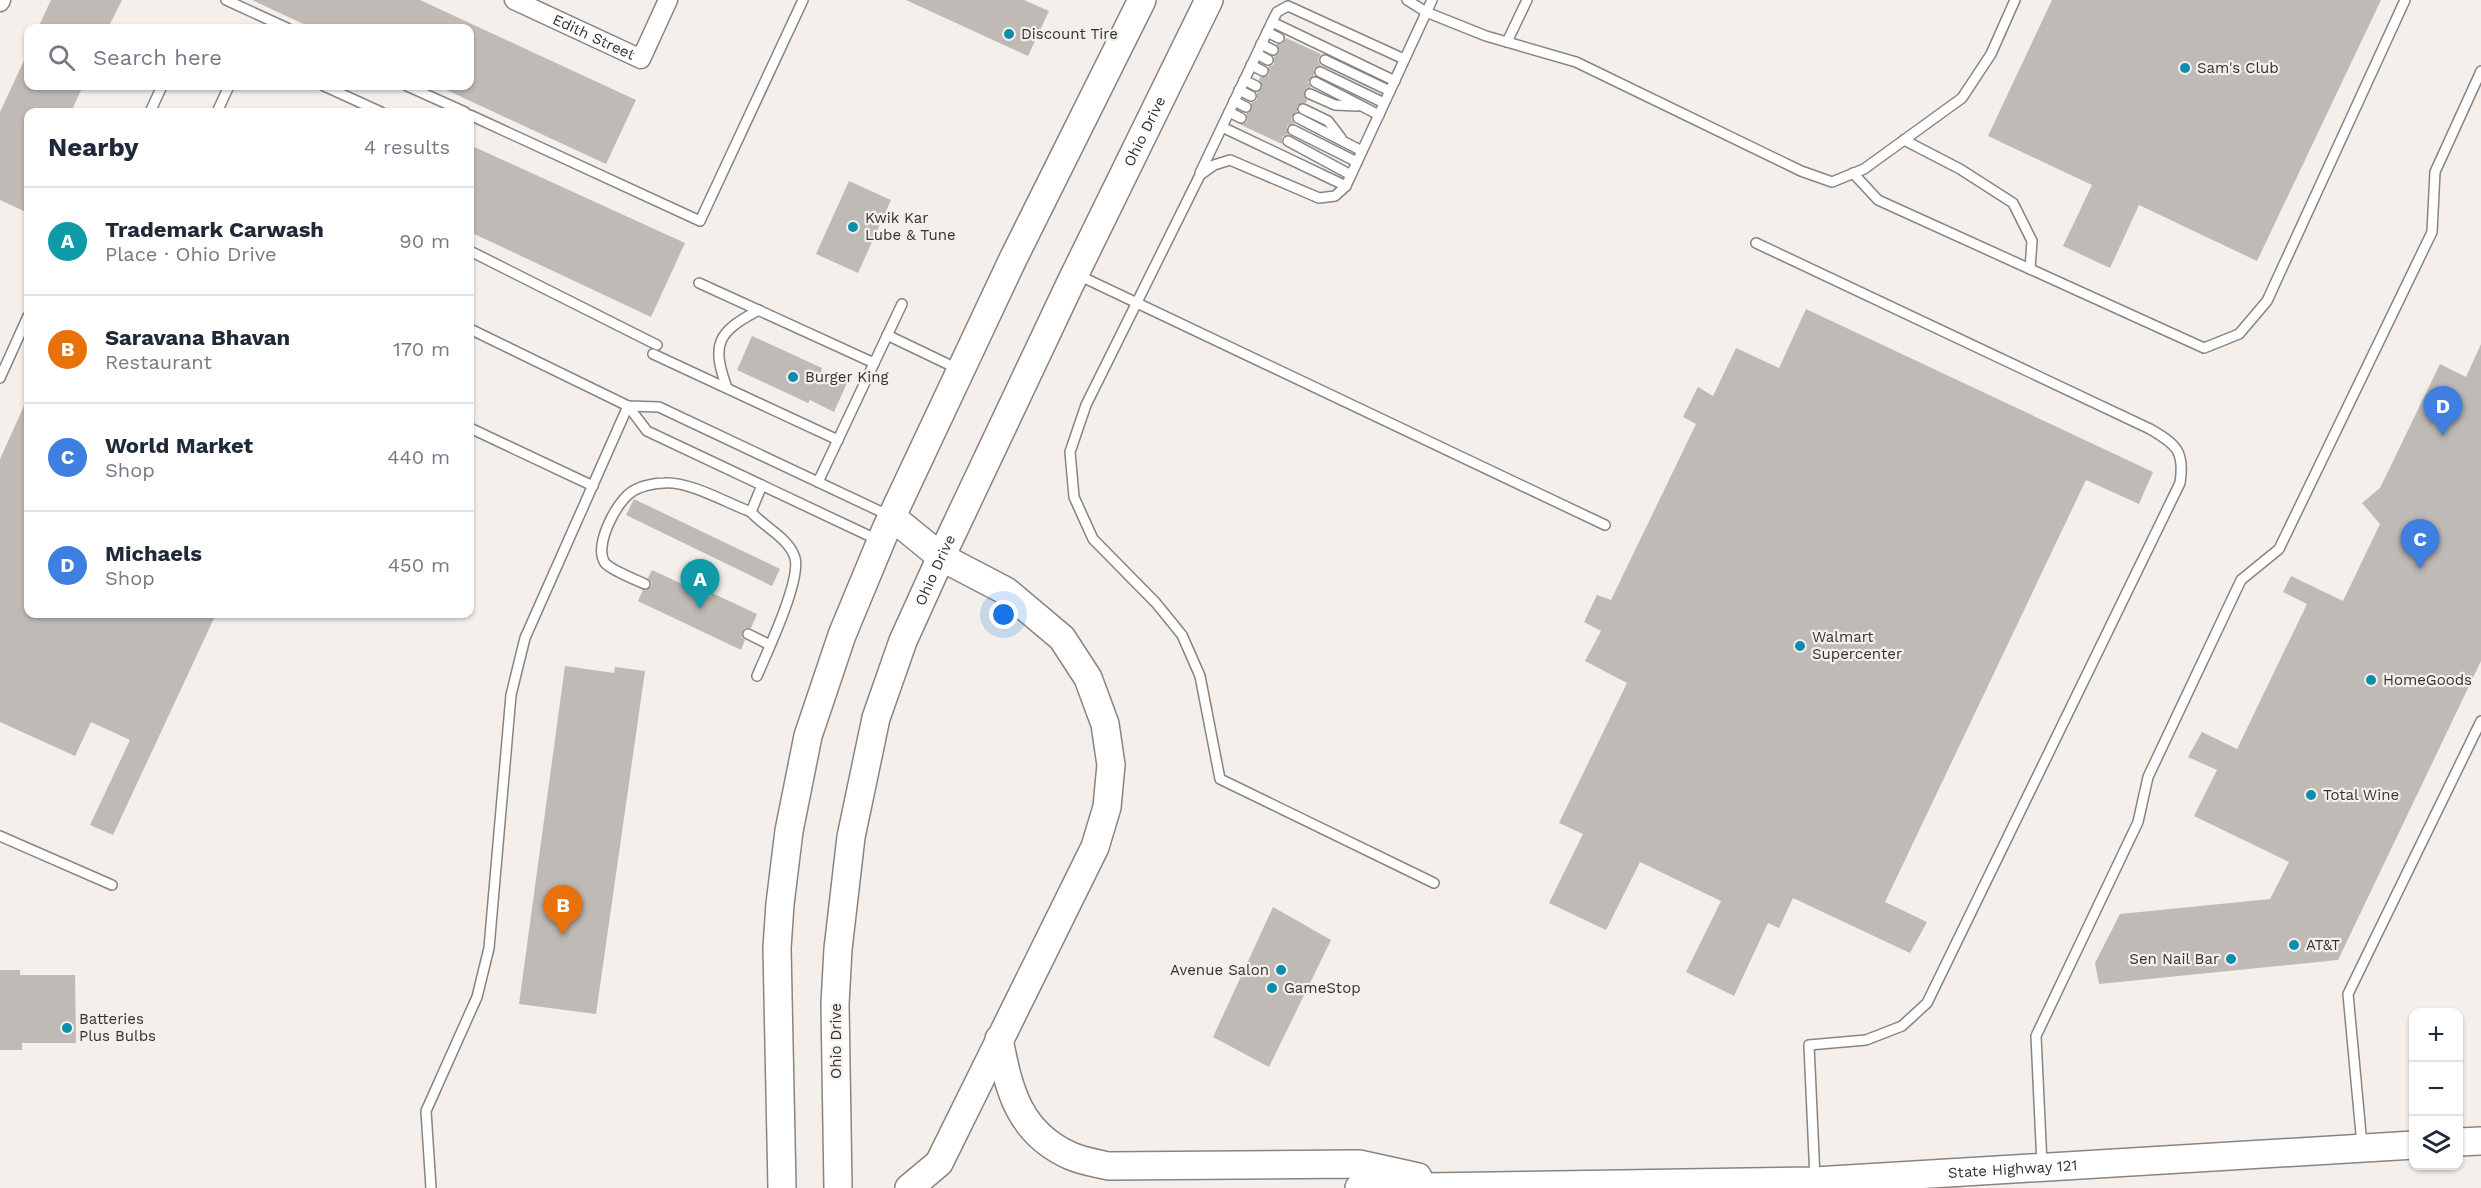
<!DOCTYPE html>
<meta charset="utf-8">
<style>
body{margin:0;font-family:"Work Sans",sans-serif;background:#f6f6f7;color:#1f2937}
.controls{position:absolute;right:18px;bottom:18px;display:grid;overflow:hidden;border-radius:12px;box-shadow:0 2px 4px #0004}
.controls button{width:54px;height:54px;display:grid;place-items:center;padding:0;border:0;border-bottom:2px solid #e0e1e3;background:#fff;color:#1f2937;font:30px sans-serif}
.you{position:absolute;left:1004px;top:615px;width:21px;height:21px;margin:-15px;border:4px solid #fff;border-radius:50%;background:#1a73e8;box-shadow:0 0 0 9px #1a73e833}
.badge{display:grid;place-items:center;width:39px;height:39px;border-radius:50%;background:#0a8ead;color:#fff;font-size:20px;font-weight:700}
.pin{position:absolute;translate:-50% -50px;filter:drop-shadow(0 2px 3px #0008)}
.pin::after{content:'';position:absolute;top:32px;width:21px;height:18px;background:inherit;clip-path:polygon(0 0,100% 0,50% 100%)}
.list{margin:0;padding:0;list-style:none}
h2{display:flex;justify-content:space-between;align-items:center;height:78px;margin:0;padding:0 24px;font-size:26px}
h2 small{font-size:20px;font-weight:400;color:#747a83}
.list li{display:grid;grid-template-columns:39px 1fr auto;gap:18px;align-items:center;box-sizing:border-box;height:108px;padding:0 24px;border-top:2px solid #e0e1e3}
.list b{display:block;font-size:22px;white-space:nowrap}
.list p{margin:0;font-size:20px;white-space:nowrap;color:#747a83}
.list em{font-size:20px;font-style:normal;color:#747a83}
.icon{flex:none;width:33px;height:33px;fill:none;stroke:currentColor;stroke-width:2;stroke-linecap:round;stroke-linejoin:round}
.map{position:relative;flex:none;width:2481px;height:1188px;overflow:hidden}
.search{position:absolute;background:#fff;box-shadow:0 2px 4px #0004;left:24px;top:24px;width:450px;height:66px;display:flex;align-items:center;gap:15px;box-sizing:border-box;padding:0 21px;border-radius:12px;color:#747a83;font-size:22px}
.panel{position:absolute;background:#fff;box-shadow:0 2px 4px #0004;left:24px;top:108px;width:450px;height:510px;border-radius:12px}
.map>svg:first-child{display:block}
.building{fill:#c0bab6}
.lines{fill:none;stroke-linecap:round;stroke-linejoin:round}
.lane-casing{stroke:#898480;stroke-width:12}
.street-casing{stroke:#898480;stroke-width:21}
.secondary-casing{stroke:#898480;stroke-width:30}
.lane{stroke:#fff;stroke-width:9}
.street{stroke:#fff;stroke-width:18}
.secondary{stroke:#fff;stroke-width:27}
.poi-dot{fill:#0a8ead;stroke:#f4efea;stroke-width:2}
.labels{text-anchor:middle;stroke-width:4.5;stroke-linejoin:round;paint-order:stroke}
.poi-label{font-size:15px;fill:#343231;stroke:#f4efea;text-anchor:start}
.street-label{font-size:15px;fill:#343231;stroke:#f4efea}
</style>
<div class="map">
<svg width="2481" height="1188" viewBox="0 0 2481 1188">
<rect width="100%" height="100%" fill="#f4efea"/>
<g class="building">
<path d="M51,0H122L108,28H38Z"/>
<path d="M252,0H420L636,100L606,164L438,86H470V28H312Z"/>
<path d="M906,0H1024L1049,11L1028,56Z"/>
<path d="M2052,0H2381L2257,261L2139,205L2110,268L2063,246L2092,185L1988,136Z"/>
<path d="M1286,38L1321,54L1318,60L1321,66L1314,69V75L1308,82L1311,88L1304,92L1307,100L1306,103L1297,106V111L1291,118L1294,124L1287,126L1288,134L1282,137V144L1239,124L1247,122L1246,114L1252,109L1251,103L1257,100V93L1262,88L1259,80L1260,77L1269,75L1268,67L1274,64V57L1279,52L1276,44H1282Z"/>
<path d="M28,52V86H83L71,112H28V213L0,200V112Z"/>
<path d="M470,145L685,243L651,317L470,232Z"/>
<path d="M849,181L891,200L858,273L816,254Z"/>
<path d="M1806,309L2153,472L2139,504L2086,480L1885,902L1927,922L1910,953L1793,898L1779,928L1768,923L1734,996L1686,972L1721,901L1640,862L1606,930L1549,903L1583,834L1559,823L1627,683L1585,661L1601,631L1584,622L1597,595L1611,600L1696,424L1683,417L1698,387L1713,396L1736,348L1779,368Z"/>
<path d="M752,336L822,368L821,371L847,383L834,412L810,400L808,403L737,370Z"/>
<path d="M2481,344V661L2338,960L2099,984L2095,963L2120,914L2270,899L2289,862L2194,816L2217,770L2188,757L2202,732L2237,749L2307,604L2283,592L2291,576L2343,601L2380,524L2362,503L2380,488L2440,364L2466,377Z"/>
<path d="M28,397V614H216L113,835L90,825L130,740L91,722L75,756L0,722V459Z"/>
<path d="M634,499L780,569L772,586L626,515Z"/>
<path d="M652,570L710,597L712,593L757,614L751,628H745L742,632V637L745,640L741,650L638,601L643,590L651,587L652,583L648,578Z"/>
<path d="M565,666L614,673L615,667L645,671L596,1014L519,1004Z"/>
<path d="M1273,907L1331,940L1269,1067L1213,1037Z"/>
<path d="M0,970H20V975H75L76,1043H22V1050H0Z"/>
</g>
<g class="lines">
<defs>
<g id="lane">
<path d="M226,0L287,28"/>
<path d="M1407,0L1426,12L1486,36L1576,62L1801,171L1832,182L1864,169L1962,98L1991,54L2015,0"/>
<path d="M1432,0L1351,175L1346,186L1335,196L1319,198L1230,160L1214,165L1200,175L1086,405L1070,452L1074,497L1093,539L1156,603L1182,635L1200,676L1220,779L1434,883"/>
<path d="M1272,22L1277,12L1288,6L1404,59"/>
<path d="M1267,32L1279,38"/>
<path d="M1507,42L1527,0"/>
<path d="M1261,44L1273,50"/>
<path d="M1257,54L1268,60"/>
<path d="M1325,60L1390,91"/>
<path d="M1251,65L1263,71"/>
<path d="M1320,72L1384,103"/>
<path d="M1244,80L1256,86"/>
<path d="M1315,82L1379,115"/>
<path d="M324,86L381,112"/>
<path d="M407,86L465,112"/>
<path d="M1239,90L1251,96"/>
<path d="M1310,94L1335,105L1357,106"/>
<path d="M1234,101L1246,107"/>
<path d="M1303,109L1328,121L1341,138"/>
<path d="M150,112L162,86"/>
<path d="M217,112L229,86"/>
<path d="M1229,112L1241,118"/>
<path d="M470,115L700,221L803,0"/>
<path d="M1298,118L1362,151"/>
<path d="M1222,127L1346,186"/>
<path d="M1293,130L1357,162"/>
<path d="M1904,140L1960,169L2013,203L2032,241L2030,269"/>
<path d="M1288,141L1351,175"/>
<path d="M1200,173L1272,22L1395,81"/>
<path d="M1853,173L1878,200L2204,348L2239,334L2267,301L2405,0"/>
<path d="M1756,243L2150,429C2176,444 2185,451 2180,483L1927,1003L1902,1026L1866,1040L1809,1045L1815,1179"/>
<path d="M470,251L657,345"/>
<path d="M1078,275L1605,525"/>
<path d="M699,283L874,363"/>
<path d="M470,329L628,406L659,407L890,516"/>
<path d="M887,335L958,369"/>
<path d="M653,354L838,440"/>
<path d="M0,378L28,316"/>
<path d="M727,388C711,344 717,332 759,310"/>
<path d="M628,406L647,431L880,541"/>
<path d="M470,428L593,486"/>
<path d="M818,482L902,304"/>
<path d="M645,584C636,580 611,570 605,563C593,546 617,500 633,491C641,486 655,483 664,483C689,481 727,503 751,512"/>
<path d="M748,634L770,645"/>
<path d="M757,676C767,652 801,581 795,558C789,538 764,527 751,512L762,485"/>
<path d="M0,836L112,885"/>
<path d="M2362,1145L2348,994L2481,721"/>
<path d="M2042,1165L2036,1036L2138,822L2148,777L2241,580L2279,549L2432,232L2435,172L2481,71"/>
<path d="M431,1188L426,1111L477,997L489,948L511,695L525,638L628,406"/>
</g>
<g id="street">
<path id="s1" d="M514,0L641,59L668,0"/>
<path d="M0,2L1,0"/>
</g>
<g id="secondary">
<path d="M892,517L941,557L1006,591L1062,638L1088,678L1105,724L1111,765L1107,807L1095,847L939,1163L909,1188"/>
<path d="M999,1039C1009,1091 1019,1133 1071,1156C1082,1161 1096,1163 1108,1166L1359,1164L1418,1177"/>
<path d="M2458,1142L2481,1141"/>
<path d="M782,1188L777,948L780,904L789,831L808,736L842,635L886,529L1013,259L1142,0"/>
<path id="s2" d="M838,1188L835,1004L838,949L851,837L876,718L903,641L941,557L1070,284L1209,0"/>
<path id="s3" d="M1359,1188L1815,1181L2414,1145"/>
</g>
</defs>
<use href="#lane" class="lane-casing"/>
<use href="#street" class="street-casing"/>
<use href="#secondary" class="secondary-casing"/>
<use href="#lane" class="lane"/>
<use href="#street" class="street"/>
<use href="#secondary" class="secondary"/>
</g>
<g class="poi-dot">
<circle cx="1009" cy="34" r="6"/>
<circle cx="2185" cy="68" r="6"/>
<circle cx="853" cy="227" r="6"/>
<circle cx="793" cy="377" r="6"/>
<circle cx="1800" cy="646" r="6"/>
<circle cx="2371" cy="680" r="6"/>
<circle cx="2311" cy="795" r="6"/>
<circle cx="2294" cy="945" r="6"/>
<circle cx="2231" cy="959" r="6"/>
<circle cx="1281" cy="970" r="6"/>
<circle cx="1272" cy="988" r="6"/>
<circle cx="67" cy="1028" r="6"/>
</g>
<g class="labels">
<g class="poi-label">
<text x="1021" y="39">Discount Tire</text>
<text x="2197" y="73">Sam's Club</text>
<text x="865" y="223">Kwik Kar<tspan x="865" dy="17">Lube &amp; Tune</tspan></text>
<text x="805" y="382">Burger King</text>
<text x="1812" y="642">Walmart<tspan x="1812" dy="17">Supercenter</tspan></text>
<text x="2383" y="685">HomeGoods</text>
<text x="2323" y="800">Total Wine</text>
<text x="2306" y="950">AT&amp;T</text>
<text x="2219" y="964" text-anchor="end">Sen Nail Bar</text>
<text x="1269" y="975" text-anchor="end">Avenue Salon</text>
<text x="1284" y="993">GameStop</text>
<text x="79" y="1024">Batteries<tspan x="79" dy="17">Plus Bulbs</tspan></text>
</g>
<g class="street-label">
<text dy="5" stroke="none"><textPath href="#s1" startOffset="88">Edith Street</textPath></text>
<text dy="5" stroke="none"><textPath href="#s2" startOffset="1119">Ohio Drive</textPath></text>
<text dy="5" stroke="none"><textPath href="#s2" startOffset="633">Ohio Drive</textPath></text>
<text transform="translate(836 1041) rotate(-90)" y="5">Ohio Drive</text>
<text dy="5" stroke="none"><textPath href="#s3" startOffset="654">State Highway 121</textPath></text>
</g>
</g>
</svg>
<div class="controls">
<button>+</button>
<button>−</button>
<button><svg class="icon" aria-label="layers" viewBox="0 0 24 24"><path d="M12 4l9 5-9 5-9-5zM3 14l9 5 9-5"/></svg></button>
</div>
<div class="you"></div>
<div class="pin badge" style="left:700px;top:609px;background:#0f9aa8">A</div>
<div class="pin badge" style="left:563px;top:935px;background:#e8710a">B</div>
<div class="pin badge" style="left:2420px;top:569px;background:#3f7fe0">C</div>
<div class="pin badge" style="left:2443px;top:436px;background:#3f7fe0">D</div>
<div class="search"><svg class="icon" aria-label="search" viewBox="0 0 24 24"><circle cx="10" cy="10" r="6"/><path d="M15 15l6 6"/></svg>Search here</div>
<section class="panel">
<h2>Nearby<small>4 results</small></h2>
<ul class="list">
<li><span class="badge" style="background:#0f9aa8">A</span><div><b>Trademark Carwash</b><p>Place · Ohio Drive</p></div><em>90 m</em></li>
<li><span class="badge" style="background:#e8710a">B</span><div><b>Saravana Bhavan</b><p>Restaurant</p></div><em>170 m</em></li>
<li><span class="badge" style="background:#3f7fe0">C</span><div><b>World Market</b><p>Shop</p></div><em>440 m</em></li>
<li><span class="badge" style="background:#3f7fe0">D</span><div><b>Michaels</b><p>Shop</p></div><em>450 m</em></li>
</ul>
</section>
</div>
